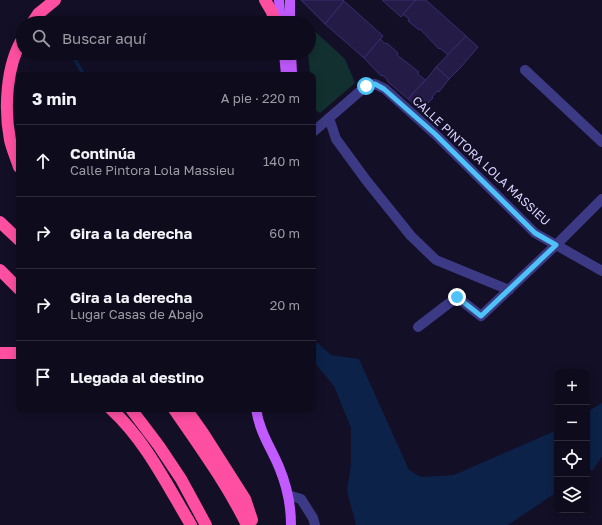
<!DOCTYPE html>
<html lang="es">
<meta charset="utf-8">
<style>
body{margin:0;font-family:"Golos Text",sans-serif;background:#1c1929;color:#f1f3f6}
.controls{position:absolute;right:12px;bottom:12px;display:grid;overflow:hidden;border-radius:8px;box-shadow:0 2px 10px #0003}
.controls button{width:36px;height:36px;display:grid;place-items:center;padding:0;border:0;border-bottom:1px solid #2e2b3b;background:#0e0b1c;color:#f1f3f6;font:20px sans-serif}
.stop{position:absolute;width:12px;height:12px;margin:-9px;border:3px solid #4fc3f7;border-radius:50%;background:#fff}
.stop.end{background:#4fc3f7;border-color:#fff;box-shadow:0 1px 4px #0008}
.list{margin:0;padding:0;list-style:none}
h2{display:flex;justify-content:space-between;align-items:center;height:52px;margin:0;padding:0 16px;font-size:17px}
h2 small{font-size:13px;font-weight:400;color:#9b9ba3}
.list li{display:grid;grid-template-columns:26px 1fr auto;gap:12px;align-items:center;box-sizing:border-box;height:72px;padding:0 16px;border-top:1px solid #2e2b3b}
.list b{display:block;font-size:15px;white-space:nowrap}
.list p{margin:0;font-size:13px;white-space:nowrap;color:#9b9ba3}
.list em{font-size:13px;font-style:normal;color:#9b9ba3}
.icon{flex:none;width:22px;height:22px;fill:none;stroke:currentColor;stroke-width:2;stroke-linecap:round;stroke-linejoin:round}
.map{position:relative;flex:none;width:602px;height:525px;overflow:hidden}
.search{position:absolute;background:#0e0b1c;box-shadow:0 2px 10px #0003;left:16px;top:16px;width:300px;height:44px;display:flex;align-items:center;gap:10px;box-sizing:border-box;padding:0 14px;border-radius:22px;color:#9b9ba3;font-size:15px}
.panel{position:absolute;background:#0e0b1c;box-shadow:0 2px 10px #0003;left:16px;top:72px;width:300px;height:340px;border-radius:8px}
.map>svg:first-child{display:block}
.green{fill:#12302f}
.water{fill:#0c2248}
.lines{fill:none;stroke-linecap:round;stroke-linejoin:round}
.stream{stroke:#0c2248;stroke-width:3.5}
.building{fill:#241b47;stroke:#3b2d73}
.minor{stroke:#3d3a85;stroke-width:10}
.major{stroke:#c25bff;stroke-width:10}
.highway{stroke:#ff4fa3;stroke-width:12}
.route{stroke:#4fc3f7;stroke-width:5}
.labels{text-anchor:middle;stroke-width:3.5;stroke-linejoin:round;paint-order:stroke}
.street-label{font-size:12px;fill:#d9d4ff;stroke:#130f26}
</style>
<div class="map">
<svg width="602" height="525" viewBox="0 0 602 525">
<rect width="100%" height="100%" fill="#130f26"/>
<path class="green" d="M309,26L345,59L355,83L320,113L314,109L313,75H310L308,53H309Z"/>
<g class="water">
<path d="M313,339L331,355L359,359L409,470L421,477L454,475L557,430V492L508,525H356L347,491L351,463V428L334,386L313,361Z"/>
<path d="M602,403V456L593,470H587V412Z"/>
</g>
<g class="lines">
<path class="stream" d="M71,53L84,75"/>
</g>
<g class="building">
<path d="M301,0H343L344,1L325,24Z"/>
<path d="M382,0H416L401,17Z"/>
<path d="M416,0H426L466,36L448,55L440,48L439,49L420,29L419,30L408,21L409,19L403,14Z"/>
<path d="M344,1L383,36L364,58L325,24Z"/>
<path d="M466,36L478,47L461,67L449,79L436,67Z"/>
<path d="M380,39L386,44L387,43L398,53L397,55L419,72L417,73L425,80L408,99L387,81L388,80L382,75L381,76L364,58Z"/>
<path d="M436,67L449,79L439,92L437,91L432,97L433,98L421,110L408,99L430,75Z"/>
</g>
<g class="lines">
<g class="minor">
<path d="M525,70L602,142"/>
<path d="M329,118L336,139L366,180L411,236L436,260L509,290"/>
<path d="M313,132L366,86L375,84L385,89L435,134L535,233L602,271"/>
<path d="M418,327L457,297L481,316L556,245L602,199"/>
<path d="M288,495L301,499L313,518L315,525"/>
</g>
<g class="major">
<path d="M279,0L281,23"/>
<path d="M290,0V23"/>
<path d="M284,53L286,75"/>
<path d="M291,53L292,73"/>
<path d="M256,409C260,433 270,446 279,467C287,486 291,505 291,525"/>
</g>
<g class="highway">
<path d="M265,0L272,12L275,23"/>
<path d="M32,23L38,14L55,0"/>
<path d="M19,167C16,158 12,149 10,140C4,109 6,65 23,38"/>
<path d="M0,222L19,240"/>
<path d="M0,270L19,289"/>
<path d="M0,353H19"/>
<path d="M111,409C146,441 167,485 191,525"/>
<path d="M131,409L159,446L181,479L206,525"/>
<path d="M174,409C200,447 227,484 247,525"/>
<path d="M186,409L203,433L245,499L252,520"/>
</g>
</g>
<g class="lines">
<path class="route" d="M366,86L375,84L384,89L435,134L535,233L556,245L481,316L457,297"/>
</g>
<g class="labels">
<g class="street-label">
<text transform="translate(481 161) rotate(43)" y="4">CALLE PINTORA LOLA MASSIEU</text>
</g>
</g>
</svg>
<div class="controls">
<button>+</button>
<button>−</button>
<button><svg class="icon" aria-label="locate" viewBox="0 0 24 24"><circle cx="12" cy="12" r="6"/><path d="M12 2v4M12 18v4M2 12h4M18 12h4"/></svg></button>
<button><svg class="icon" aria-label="layers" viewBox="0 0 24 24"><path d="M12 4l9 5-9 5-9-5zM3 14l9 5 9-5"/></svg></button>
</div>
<div class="stop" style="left:366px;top:86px"></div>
<div class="stop end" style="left:457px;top:297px"></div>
<div class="search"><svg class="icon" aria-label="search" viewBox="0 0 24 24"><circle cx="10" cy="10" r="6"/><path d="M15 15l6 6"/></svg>Buscar aquí</div>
<section class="panel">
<h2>3 min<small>A pie · 220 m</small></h2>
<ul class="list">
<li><svg class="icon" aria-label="ahead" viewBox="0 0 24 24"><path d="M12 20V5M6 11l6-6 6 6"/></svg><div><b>Continúa</b><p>Calle Pintora Lola Massieu</p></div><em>140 m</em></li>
<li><svg class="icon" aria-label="right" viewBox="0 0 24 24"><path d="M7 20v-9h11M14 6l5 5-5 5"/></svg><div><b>Gira a la derecha</b></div><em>60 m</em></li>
<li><svg class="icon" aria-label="right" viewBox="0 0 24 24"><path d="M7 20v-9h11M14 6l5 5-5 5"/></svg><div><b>Gira a la derecha</b><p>Lugar Casas de Abajo</p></div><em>20 m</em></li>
<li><svg class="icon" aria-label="arrive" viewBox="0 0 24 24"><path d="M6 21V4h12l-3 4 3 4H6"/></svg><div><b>Llegada al destino</b></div></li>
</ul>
</section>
</div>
